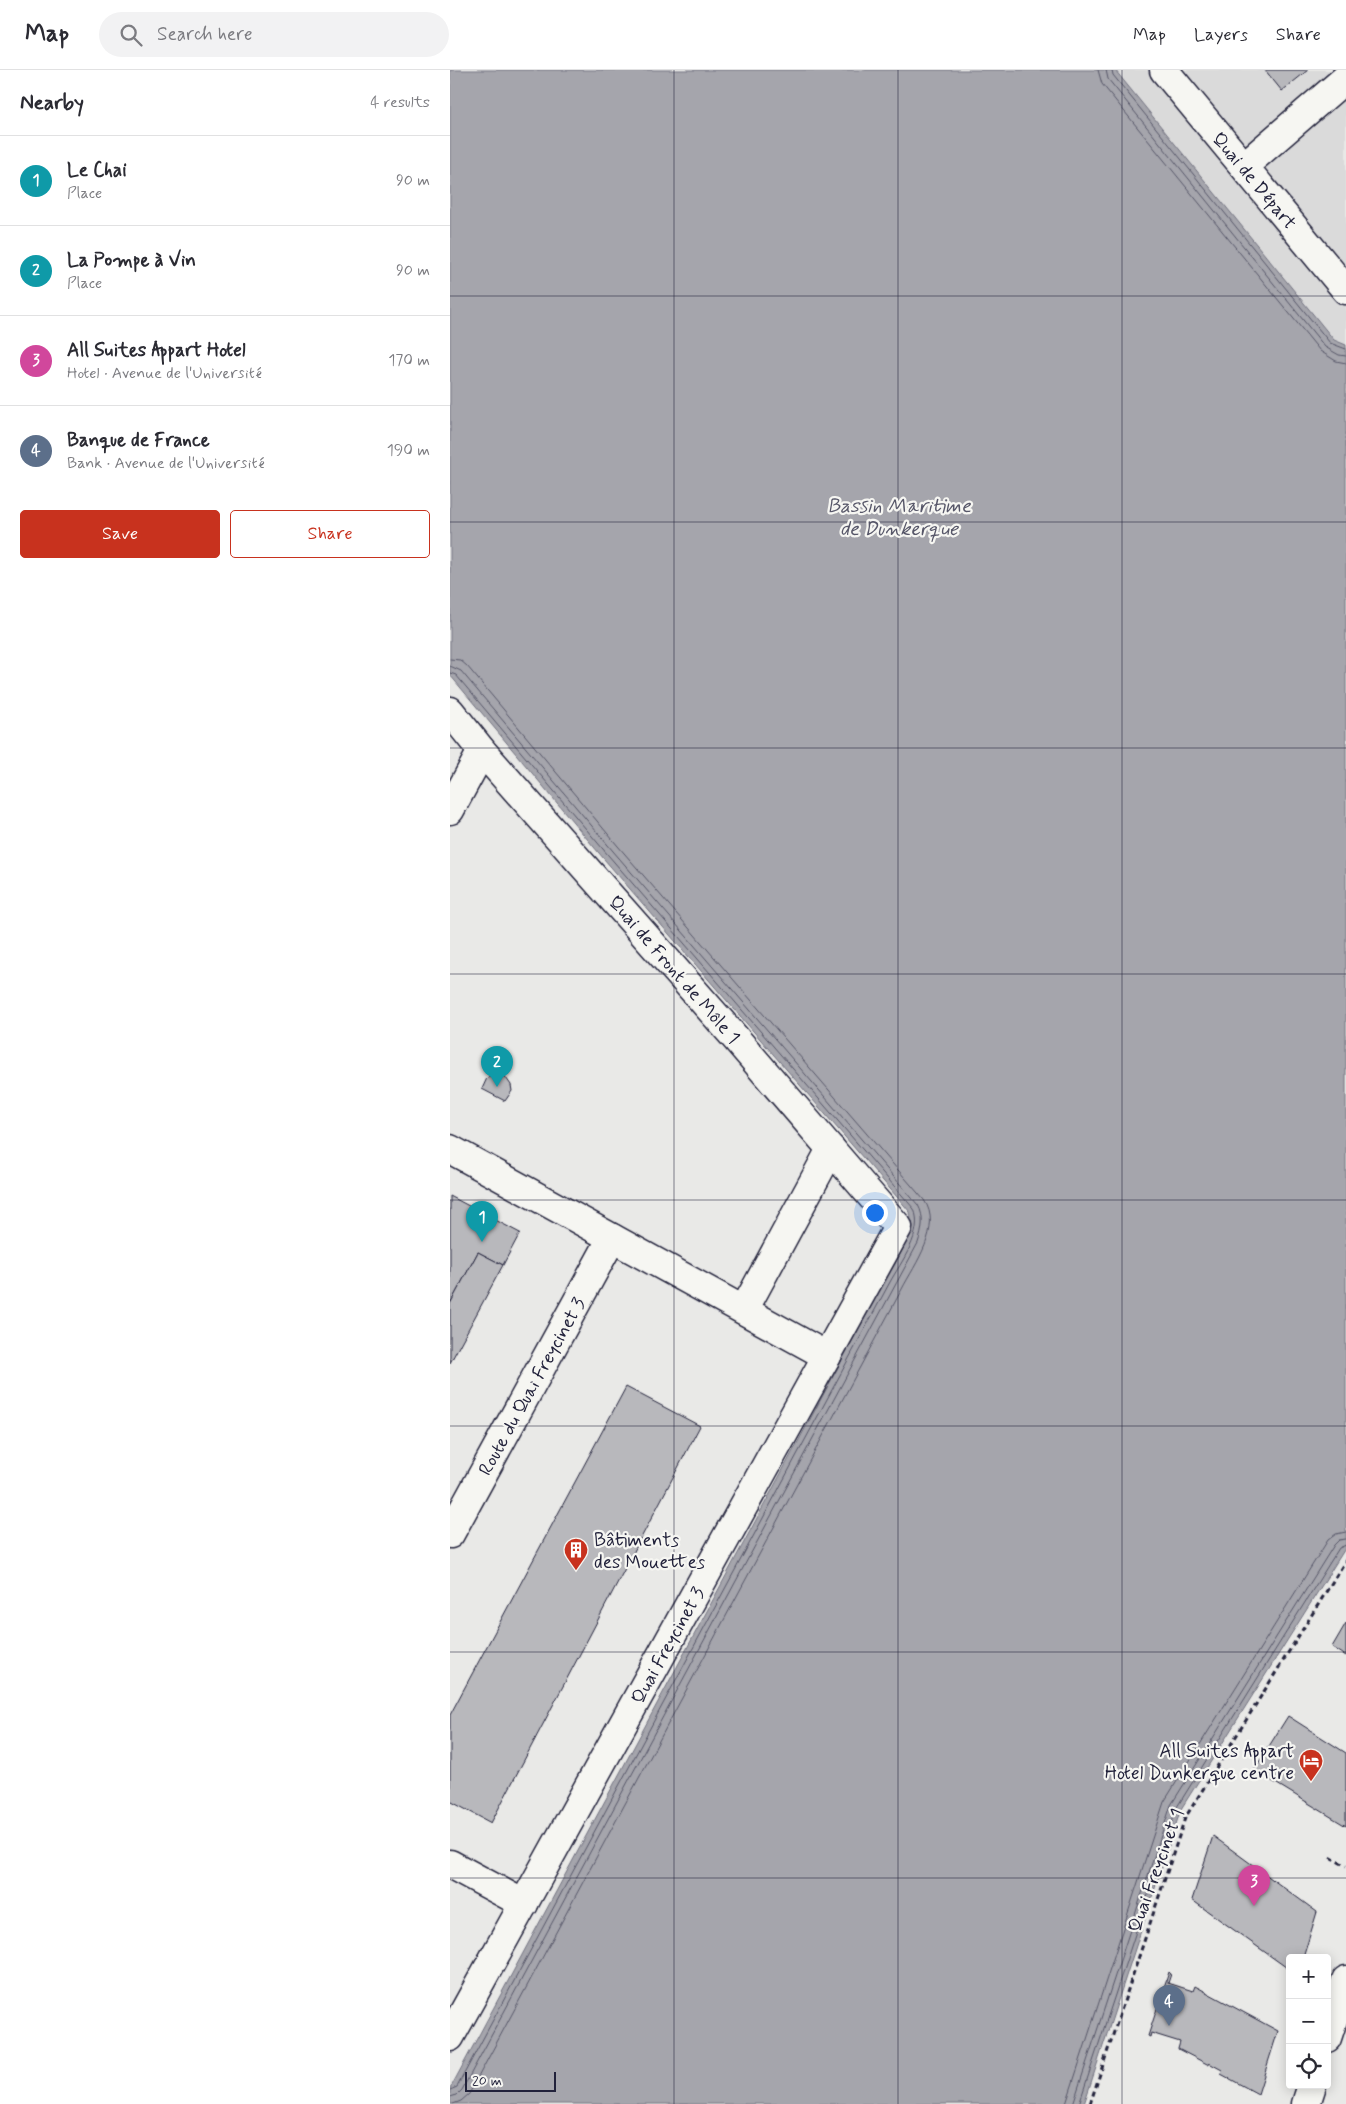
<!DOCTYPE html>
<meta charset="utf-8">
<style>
body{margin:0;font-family:Mynerve,sans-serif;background:#f2f2f3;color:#2b2b33}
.controls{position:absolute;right:15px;bottom:15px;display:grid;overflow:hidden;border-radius:5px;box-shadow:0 2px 12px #0003}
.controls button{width:45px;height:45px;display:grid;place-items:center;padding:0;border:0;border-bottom:1px solid #e1e1e2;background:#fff;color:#2b2b33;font:25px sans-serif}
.scale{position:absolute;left:15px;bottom:12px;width:91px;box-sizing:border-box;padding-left:5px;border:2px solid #22223b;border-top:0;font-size:14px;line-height:18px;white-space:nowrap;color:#22223b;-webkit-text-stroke:4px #f6f6f2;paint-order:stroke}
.you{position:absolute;left:424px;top:1142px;width:18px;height:18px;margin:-12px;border:4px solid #fff;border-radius:50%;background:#1a73e8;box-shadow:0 0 0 8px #1a73e833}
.badge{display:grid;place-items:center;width:32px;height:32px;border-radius:50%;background:#c8321e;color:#fff;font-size:16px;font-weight:700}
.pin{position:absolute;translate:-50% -41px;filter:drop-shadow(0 1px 2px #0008)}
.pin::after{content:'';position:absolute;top:26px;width:18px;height:15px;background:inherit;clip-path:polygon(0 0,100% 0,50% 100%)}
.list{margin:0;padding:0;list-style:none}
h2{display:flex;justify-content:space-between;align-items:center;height:65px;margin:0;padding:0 20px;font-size:21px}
h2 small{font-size:16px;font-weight:400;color:#7c7c81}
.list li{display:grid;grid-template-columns:32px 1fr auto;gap:15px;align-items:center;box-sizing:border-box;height:90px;padding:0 20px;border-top:1px solid #e1e1e2}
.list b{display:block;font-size:19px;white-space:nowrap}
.list p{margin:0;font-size:16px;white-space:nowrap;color:#7c7c81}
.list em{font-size:16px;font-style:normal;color:#7c7c81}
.actions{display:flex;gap:10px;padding:15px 20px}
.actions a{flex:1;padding:11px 0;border:1px solid #c8321e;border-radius:5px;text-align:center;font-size:18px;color:#c8321e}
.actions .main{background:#c8321e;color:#fff}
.icon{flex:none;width:28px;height:28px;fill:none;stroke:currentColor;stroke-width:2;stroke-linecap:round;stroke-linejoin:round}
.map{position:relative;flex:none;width:896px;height:2034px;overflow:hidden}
header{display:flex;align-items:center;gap:30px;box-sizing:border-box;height:70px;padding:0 25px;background:#fff;border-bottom:1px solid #e1e1e2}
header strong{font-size:24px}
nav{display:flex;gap:28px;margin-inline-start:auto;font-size:18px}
.search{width:350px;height:45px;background:#f2f2f3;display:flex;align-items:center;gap:12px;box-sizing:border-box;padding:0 18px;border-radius:28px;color:#7c7c81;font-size:19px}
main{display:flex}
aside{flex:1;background:#fff}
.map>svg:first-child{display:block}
.built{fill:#dadada}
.water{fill:#a5a5ac;stroke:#71717f}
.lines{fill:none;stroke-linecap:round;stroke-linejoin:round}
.shore{stroke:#565668;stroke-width:1}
.building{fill:#b8b8bc;stroke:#22223b}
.minor-casing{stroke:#22223b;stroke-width:31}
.path{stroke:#22223b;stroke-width:3;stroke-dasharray:5 4;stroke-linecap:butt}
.minor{stroke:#f6f6f2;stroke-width:28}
.grid{fill:none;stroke:#22223b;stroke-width:1;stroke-opacity:0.55}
.labels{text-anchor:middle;stroke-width:4.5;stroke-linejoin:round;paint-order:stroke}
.street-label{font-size:19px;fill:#22223b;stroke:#f6f6f2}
.poi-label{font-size:19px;fill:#22223b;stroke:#f6f6f2;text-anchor:start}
.water-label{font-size:20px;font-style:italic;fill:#565668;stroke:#f6f6f2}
</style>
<header>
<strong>Map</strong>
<div class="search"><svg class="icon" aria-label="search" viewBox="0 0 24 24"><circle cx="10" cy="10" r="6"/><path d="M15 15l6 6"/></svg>Search here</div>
<nav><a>Map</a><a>Layers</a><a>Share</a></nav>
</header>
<main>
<aside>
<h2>Nearby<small>4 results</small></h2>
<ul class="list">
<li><span class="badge" style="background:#0f9aa8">1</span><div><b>Le Chai</b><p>Place</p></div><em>90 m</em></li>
<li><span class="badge" style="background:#0f9aa8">2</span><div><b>La Pompe à Vin</b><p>Place</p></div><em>90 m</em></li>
<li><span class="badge" style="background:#d1479c">3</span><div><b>All Suites Appart Hotel</b><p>Hotel · Avenue de l'Université</p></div><em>170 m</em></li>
<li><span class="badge" style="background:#5c6f8a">4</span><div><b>Banque de France</b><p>Bank · Avenue de l'Université</p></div><em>190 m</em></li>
</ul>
<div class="actions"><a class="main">Save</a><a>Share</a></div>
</aside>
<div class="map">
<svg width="896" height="2034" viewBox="0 0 896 2034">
<rect width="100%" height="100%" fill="#e9e9e7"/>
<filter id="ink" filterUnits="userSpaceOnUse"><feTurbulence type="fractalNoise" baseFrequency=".02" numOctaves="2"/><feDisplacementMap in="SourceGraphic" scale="10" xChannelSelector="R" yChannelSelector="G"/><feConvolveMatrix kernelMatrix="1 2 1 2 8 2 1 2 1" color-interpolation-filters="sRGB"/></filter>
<g filter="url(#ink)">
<path class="built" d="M665,0H896V275L884,270Z"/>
<path class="water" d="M0,0H665L884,270L896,275V1477L731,1739L634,2034H0V2019L435,1210C446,1190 465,1166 460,1142L154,789L0,605Z"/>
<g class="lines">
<g class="shore">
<path d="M648,0L652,14L870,281L886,291L896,293"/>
<path d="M656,0L658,9L875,277L889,285L896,286"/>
<path d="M662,0L663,5L880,273L896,279"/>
<path d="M0,589L10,590L17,596L168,776L474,1130C493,1157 465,1194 452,1219L19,2024L11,2031L3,2034"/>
<path d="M0,596L11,601L163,781L468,1135C475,1147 472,1161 468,1173L12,2020L7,2025L0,2027"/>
<path d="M0,603L6,605L158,785L464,1139C474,1163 451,1192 440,1212L7,2017L0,2020"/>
<path d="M616,2034L714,1732L878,1470L886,1464L896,1462"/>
<path d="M623,2034L721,1735L884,1475L889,1470L896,1469"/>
<path d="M629,2034L727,1737L889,1478L896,1475"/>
</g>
</g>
<g class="building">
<path d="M815,0H858L832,21Z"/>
<path d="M42,1004L54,1005L61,1015L62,1021L55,1031L32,1019L37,1008Z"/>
<path d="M0,1126L70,1163L53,1195L28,1182L0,1234Z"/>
<path d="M28,1182L53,1195L0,1293V1234Z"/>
<path d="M176,1317L250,1356L41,1753L0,1731V1645Z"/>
<path d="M896,1553V1586L882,1577Z"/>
<path d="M838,1646L896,1683V1756L804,1700Z"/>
<path d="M763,1766L867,1842L853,1888H840V1900L742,1830Z"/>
<path d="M719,1902L721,1904L718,1913L743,1921L745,1916L828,1961L808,2024L771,2004L772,2000L759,1993V1995L728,1979L730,1972L701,1963L700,1967L698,1966Z"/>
</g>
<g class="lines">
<defs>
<g id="minor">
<path d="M714,0L896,220"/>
<path d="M794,96L896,8"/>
<path d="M0,641L32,681L282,964L448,1157L0,1967"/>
<path d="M0,740L32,681"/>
<path d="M0,1079L377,1286"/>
<path d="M294,1240L381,1079"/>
<path d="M0,1464L162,1168"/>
<path d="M0,1794L74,1834"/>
<path d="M877,1968L896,1910"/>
<path d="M856,2034L862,2015"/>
</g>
</defs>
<use href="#minor" class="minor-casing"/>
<g class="path">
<path d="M880,1787L896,1796"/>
<path d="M640,2034L735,1748L896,1490"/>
</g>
<use href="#minor" class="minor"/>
</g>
</g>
<path class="grid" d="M224,0V2034M448,0V2034M672,0V2034M0,226H896M0,452H896M0,678H896M0,904H896M0,1130H896M0,1356H896M0,1582H896M0,1808H896"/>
<defs>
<symbol id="building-pin" viewBox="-11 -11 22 30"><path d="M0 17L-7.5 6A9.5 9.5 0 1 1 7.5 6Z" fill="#c8321e" stroke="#f6f6f2"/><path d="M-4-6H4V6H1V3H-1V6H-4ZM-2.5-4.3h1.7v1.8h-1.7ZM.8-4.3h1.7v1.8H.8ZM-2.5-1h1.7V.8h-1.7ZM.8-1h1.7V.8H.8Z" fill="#fff"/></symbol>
<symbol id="hotel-pin" viewBox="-11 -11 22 30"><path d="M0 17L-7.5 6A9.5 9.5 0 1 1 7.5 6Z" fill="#c8321e" stroke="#f6f6f2"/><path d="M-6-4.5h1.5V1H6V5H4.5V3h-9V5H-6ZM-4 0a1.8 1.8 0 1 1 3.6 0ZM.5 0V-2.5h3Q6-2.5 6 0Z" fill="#fff"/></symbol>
</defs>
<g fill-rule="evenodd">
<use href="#building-pin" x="112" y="1466" width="28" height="38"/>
<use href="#hotel-pin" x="847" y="1677" width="28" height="38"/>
</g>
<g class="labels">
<g class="street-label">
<text transform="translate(805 110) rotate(50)" y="7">Quai de Départ</text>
<text transform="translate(225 899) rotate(49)" y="7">Quai de Front de Môle 1</text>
<text transform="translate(81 1316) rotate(-61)" y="7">Route du Quai Freycinet 3</text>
<text transform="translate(217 1575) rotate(-61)" y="7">Quai Freycinet 3</text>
<text transform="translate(705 1800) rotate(-70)" y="7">Quai Freycinet 1</text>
</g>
<g class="poi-label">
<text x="144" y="1476">Bâtiments<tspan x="144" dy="22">des Mouettes</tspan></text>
<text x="844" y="1687" text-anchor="end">All Suites Appart<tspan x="844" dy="22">Hotel Dunkerque centre</tspan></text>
</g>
<g class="water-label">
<text x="449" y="442">Bassin Maritime<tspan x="449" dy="23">de Dunkerque</tspan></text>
</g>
</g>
</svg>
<div class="controls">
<button>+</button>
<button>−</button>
<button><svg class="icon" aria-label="locate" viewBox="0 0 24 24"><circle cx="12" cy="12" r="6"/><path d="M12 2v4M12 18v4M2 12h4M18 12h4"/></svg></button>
</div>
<div class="scale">20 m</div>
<div class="you"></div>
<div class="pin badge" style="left:32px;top:1172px;background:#0f9aa8">1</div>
<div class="pin badge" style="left:47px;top:1017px;background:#0f9aa8">2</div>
<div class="pin badge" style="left:804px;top:1836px;background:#d1479c">3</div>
<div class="pin badge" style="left:719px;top:1956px;background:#5c6f8a">4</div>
</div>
</main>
